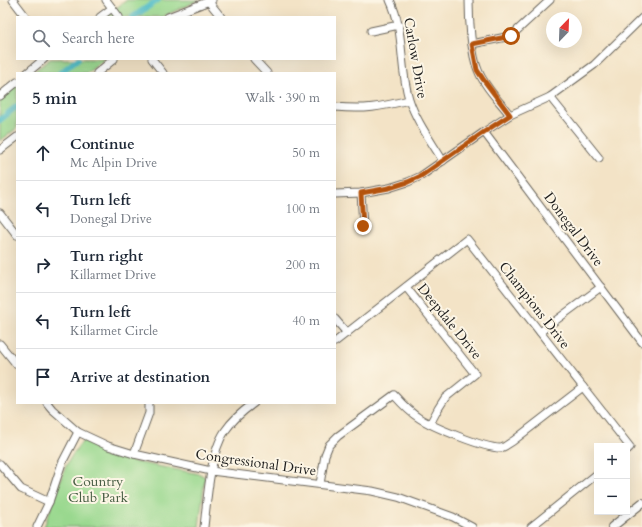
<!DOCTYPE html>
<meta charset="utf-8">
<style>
body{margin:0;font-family:Cardo,serif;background:#f2f2f3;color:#1f2937}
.controls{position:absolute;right:12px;bottom:12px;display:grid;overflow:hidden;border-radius:0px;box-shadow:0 4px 16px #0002}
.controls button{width:36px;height:36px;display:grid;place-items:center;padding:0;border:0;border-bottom:1px solid #e0e1e3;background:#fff;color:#1f2937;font:20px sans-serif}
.compass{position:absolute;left:546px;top:12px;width:36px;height:36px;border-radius:50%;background:#fff;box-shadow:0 4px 16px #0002;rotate:23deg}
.stop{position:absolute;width:12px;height:12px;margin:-9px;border:3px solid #b45309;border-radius:50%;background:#fff}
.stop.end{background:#b45309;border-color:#fff;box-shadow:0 1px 4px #0008}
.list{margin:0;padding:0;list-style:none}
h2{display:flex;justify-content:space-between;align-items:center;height:52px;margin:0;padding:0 16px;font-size:17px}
h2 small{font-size:13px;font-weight:400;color:#747a83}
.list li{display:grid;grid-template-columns:26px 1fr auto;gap:12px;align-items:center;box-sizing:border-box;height:56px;padding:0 16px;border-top:1px solid #e0e1e3}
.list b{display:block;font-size:15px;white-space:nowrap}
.list p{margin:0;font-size:13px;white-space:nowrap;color:#747a83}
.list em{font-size:13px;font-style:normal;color:#747a83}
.icon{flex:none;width:22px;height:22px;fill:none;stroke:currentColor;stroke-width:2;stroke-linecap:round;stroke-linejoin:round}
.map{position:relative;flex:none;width:642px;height:527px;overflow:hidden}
.search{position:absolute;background:#fff;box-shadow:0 4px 16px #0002;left:16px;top:16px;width:320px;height:44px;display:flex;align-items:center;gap:10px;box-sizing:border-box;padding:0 14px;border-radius:0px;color:#747a83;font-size:15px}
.panel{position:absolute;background:#fff;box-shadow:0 4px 16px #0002;left:16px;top:72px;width:320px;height:332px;border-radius:0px}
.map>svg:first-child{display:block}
.green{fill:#99d88e;stroke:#5a7a55}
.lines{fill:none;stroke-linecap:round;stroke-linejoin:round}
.canal{stroke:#4ebcc6;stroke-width:6}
.minor-casing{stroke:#676258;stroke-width:9}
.major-casing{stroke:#676258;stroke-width:10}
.minor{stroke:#fff;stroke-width:7}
.major{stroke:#fff;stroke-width:8}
.route{stroke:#b45309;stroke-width:5}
.labels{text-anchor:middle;stroke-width:4;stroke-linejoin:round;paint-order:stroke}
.street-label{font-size:14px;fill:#1c1c1c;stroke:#fcf5e5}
.park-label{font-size:14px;fill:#485e44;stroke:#fcf5e5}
</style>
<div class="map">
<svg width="642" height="527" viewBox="0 0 642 527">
<rect width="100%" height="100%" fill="#fcf5e5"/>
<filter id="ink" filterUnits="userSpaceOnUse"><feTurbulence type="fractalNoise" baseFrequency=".025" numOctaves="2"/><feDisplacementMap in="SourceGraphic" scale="8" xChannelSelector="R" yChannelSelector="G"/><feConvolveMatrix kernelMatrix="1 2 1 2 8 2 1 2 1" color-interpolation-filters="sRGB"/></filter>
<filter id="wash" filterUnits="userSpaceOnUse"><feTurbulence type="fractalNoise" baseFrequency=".012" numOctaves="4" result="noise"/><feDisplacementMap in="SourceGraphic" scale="16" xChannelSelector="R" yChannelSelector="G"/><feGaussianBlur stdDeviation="0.9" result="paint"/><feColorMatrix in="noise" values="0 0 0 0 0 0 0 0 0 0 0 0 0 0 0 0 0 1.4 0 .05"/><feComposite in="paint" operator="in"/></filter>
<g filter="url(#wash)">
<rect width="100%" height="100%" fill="#f3e3c6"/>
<g class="green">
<path d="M127,0H199L162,17H104Z"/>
<path d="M50,59H105L87,73H32Z"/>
<path d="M17,85V128L0,141V98Z"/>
<path d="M84,440L110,453L135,462L200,474L205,477L199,527H44L65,468C70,458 76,448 84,440Z"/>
</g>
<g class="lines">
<g class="canal">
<path d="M133,17L158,0"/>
<path d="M60,73L78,59"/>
<path d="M0,120L17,106"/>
</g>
</g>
</g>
<g filter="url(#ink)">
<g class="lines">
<defs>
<g id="minor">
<path d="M13,0L26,17"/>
<path d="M106,0L119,17"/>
<path d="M390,0C405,31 399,66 409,99C416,121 431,141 443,161"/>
<path d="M469,0C469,18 471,54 478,70C484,86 500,102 510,115"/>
<path d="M209,2L221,17"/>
<path d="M100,17L112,8"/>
<path d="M168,17L212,0"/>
<path d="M371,31L399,25"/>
<path d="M472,44L511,36L550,0"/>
<path d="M152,59L163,73"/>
<path d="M254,59L267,73"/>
<path d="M27,73L44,59"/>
<path d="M97,73L114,59"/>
<path d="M0,96L17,82"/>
<path d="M550,97L599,158"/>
<path d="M335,107C365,110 380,107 409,100"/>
<path d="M484,132L642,342"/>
<path d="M0,150L17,137"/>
<path d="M361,193L363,226"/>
<path d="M335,194L361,193L389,188L408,182L421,176L484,132L510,115L550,97L594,65L642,18"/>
<path d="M0,213L17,235"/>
<path d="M406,287L475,374L445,398L438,409L430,424"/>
<path d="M335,319L347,333"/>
<path d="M540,332L601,287"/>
<path d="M335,342L467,239L630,447L627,450"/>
<path d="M0,344L17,365"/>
<path d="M47,403L52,409L78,432L108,446L134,454L211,471L372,491L398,497L453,517L472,527"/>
<path d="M134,454L149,413V403"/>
<path d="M0,464L21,489L49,502"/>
<path d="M320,484L325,455L329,445L338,436L394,395C402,404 409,412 419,418C433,427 484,448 500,448C504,448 509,443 513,441L583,387"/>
<path d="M37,527L49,502L62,463L78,432"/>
<path d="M204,527C207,500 210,453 225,431C233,419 243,411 254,403"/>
<path d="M531,527L597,474"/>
</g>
<path id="major" d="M612,527L642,503"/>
</defs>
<use href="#minor" class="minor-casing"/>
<use href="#major" class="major-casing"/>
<use href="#minor" class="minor"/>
<use href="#major" class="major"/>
</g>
</g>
<g class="lines" filter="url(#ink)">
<path class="route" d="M363,226L361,193L389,188L408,182L421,176L484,132L510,115L483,79L477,70L472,44L511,36"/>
</g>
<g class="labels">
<g class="street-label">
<text transform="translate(416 58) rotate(80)" y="5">Carlow Drive</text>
<text transform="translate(574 229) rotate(53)" y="5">Donegal Drive</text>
<text transform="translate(535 305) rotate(52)" y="5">Champions Drive</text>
<text transform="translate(450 321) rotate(51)" y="5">Deepdale Drive</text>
<text transform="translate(256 462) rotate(8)" y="5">Congressional Drive</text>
</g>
<g class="park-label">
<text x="98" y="486">Country<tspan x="98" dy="16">Club Park</tspan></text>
</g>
</g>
</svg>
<div class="controls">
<button>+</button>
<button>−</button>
</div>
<svg class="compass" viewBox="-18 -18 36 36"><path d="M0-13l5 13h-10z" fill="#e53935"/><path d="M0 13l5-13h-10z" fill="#747a83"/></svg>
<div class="stop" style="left:511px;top:36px"></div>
<div class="stop end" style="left:363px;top:226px"></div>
<div class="search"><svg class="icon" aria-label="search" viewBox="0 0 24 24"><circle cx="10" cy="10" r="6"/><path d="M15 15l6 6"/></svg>Search here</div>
<section class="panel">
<h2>5 min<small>Walk · 390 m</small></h2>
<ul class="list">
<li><svg class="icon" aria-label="ahead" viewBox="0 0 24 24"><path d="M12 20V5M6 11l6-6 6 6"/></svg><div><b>Continue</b><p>Mc Alpin Drive</p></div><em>50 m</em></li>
<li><svg class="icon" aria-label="left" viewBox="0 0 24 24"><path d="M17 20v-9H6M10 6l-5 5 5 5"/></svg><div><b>Turn left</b><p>Donegal Drive</p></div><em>100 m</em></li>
<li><svg class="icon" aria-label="right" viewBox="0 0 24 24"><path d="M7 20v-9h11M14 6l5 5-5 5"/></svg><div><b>Turn right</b><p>Killarmet Drive</p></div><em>200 m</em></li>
<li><svg class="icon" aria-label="left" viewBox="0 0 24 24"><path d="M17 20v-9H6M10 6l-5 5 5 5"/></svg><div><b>Turn left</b><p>Killarmet Circle</p></div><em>40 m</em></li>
<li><svg class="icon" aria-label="arrive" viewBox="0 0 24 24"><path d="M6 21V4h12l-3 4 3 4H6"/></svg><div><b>Arrive at destination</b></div></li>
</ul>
</section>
</div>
